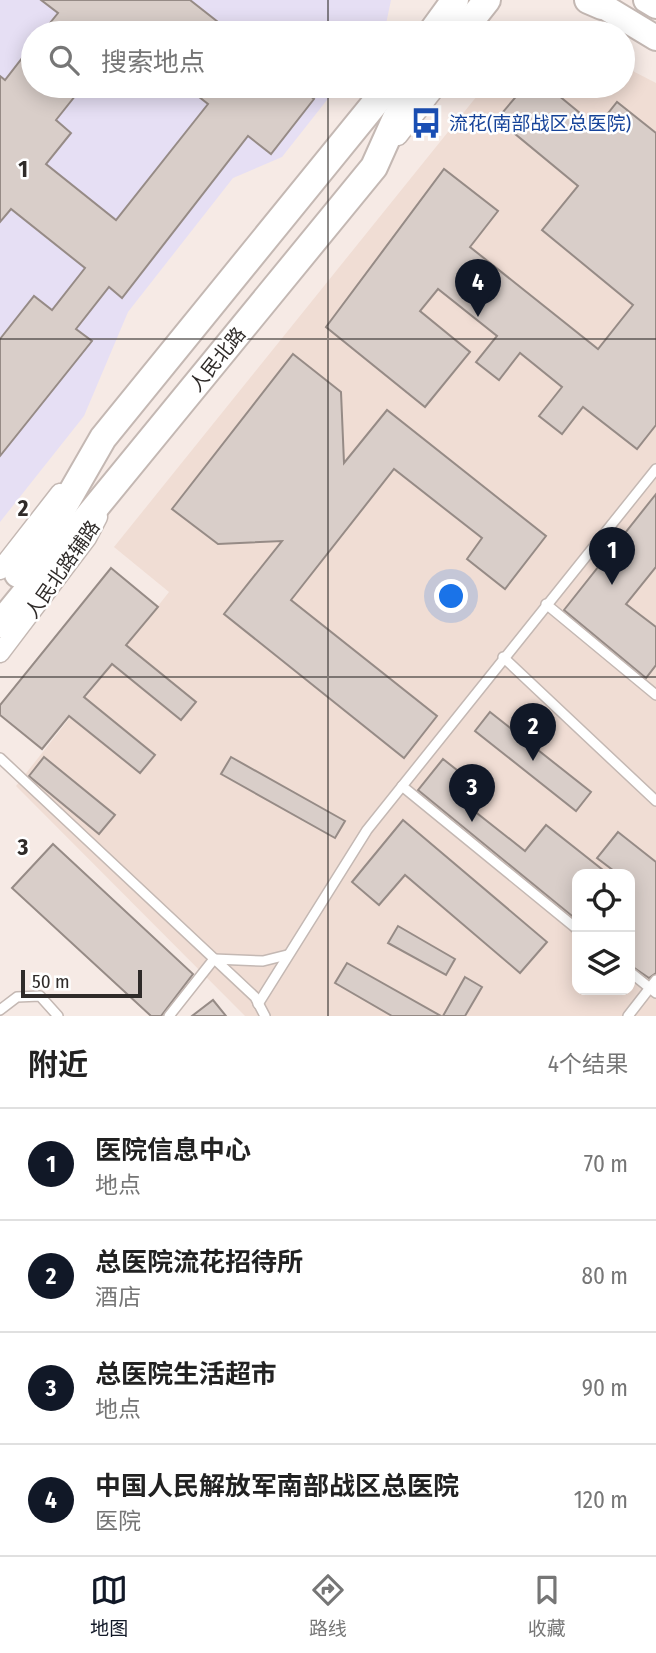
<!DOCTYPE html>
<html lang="zh">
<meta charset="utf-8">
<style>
body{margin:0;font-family:"Fira Sans Condensed","Noto Sans SC",sans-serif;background:#f2f2f2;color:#222}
.controls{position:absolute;right:21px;bottom:21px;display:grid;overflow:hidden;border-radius:14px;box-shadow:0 4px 18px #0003}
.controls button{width:63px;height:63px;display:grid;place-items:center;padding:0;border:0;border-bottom:2px solid #e0e0e0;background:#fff;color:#222;font:35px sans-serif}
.scale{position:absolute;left:21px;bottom:18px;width:121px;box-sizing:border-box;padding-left:7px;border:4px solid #2f2b29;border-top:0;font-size:19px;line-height:24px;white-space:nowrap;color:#2f2b29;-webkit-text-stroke:5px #fff;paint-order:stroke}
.you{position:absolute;left:452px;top:597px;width:24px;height:24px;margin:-18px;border:5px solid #fff;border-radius:50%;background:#1a73e8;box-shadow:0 0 0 10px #1a73e833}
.badge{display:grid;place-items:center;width:46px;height:46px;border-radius:50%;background:#111827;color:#fff;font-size:23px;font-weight:700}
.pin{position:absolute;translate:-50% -58px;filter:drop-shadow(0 2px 4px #0008)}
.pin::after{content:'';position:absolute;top:37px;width:24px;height:21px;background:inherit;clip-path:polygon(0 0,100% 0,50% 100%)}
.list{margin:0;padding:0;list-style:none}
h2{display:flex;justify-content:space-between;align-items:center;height:91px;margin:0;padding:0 28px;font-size:30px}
h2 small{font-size:23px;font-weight:400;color:#767676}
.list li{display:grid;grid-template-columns:46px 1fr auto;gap:21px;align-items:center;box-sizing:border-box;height:112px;padding:0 28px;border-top:2px solid #e0e0e0}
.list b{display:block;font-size:26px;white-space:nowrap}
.list p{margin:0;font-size:23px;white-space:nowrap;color:#767676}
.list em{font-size:23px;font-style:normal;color:#767676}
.icon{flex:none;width:38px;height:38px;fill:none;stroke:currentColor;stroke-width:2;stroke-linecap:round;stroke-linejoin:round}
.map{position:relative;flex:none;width:656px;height:1016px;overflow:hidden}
.search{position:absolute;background:#fff;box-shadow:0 4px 18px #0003;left:21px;right:21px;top:21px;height:77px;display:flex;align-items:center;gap:18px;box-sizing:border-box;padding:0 24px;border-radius:38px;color:#767676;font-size:26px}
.sheet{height:539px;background:#fff}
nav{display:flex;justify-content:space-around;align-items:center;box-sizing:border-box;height:98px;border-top:2px solid #e0e0e0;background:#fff;font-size:19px;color:#767676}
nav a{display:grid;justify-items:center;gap:4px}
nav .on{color:#111827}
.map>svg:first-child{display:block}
.commercial{fill:#e6dff4}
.built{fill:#f0ddd4;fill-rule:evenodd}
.building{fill:#d9cec9;stroke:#968b86;stroke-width:2}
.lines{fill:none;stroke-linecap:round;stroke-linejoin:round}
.lane-casing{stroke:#c4b8b3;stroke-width:12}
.street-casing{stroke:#c4b8b3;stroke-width:21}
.secondary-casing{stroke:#c4b8b3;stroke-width:28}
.primary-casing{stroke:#c4b8b3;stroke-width:30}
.lane{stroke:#fff;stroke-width:9}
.street{stroke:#fff;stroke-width:18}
.secondary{stroke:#fff;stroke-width:24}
.primary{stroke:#fff;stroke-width:26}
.grid{fill:none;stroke:#2f2b29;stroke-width:2;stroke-opacity:0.55}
.labels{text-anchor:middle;stroke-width:5;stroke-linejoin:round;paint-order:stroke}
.transit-label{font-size:19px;fill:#164399;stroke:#fff;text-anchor:start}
.street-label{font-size:19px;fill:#2f2b29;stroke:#fff}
.grid-label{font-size:23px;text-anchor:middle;font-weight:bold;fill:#2f2b29;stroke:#fff;stroke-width:5;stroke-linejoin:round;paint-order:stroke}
</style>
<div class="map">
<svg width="656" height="1016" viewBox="0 0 656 1016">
<rect width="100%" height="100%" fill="#f6eae5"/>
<path class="commercial" d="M0,0H391L386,24L379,33H33V86H338L282,157L233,178L128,312L84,416L0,522Z"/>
<path class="built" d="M623,66L656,83V1016H245L16,786L169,592L114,547L485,86H623ZM577,874H630V990H577Z"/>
<g class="building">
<path d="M41,0H190L232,33H42L58,13Z"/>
<path d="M33,44V86H83L56,120L71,133L46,164L116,220L208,104L185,86H298L314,99L271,154L248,136L122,298L109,287L76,329L92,341L0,456V339L34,296L52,310L85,268L11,209L0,222V76L5,80Z"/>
<path d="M525,86H547L597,127L617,102L656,133V425L637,449L583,407L562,434L539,416L562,387L520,353L499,380L476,362L497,336L438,289L420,311L470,352L425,407L326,327L444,169L498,211L470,247L598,349L633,305L542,230L578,186L497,119Z"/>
<path d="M293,354L341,392L344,463L387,410L546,536L505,589L467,559L482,538L394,469L291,600L437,716L404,758L224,614L282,541L218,544L172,509Z"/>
<path d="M656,494V567L626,604L656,627V665L646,678L564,610Z"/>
<path d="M111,568L158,607L126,645L196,702L181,720L112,664L84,697L155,755L140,773L69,716L42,749L0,715V705Z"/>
<path d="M490,712L591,792L576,811L475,731Z"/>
<path d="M44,757L115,815L99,834L29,776Z"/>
<path d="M231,757L345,821L335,838L221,774Z"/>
<path d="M443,759L467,778L454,795L525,851L546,825L608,874H577V920L418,790Z"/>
<path d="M403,820L547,942L520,973L405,875L379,905L352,882Z"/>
<path d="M618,832L656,862V973L649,978L630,965V874H618L597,858Z"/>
<path d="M53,844L193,974L161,1016H151L12,888Z"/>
<path d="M398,926L455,959L446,975L388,943Z"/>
<path d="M347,963L441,1016H392L335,983Z"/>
<path d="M465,977L482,987L465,1016H443Z"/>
<path d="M213,1000L226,1016H192Z"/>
</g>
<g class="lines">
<defs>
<g id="lane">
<path d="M546,604L656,695"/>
<path d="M503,657L656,801"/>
<path d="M0,758L255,997L265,1016"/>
<path d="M402,786L577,929"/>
<path d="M630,972L656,993"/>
<path d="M258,1004L367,830L656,469"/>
<path d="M0,1010L17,997L40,996L58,1016"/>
<path d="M169,1016L214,959L263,961L287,955"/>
<path d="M628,1016L656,980"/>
</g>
<g id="street">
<path d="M398,136L437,86"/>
<path d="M0,570L60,493"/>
<path d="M0,653L87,538L98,517"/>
</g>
<g id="secondary">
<path d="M593,0L656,38"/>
<path d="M646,0L656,6"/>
</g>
<g id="primary">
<path d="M588,0L602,6"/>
<path d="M431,33L455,0"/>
<path d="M461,33L487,0"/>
<path d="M18,574L42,544L103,438L389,86"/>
<path d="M0,624L374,167L396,118L419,86"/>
</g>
</defs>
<use href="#lane" class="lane-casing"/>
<use href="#street" class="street-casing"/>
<use href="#secondary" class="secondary-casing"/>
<use href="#primary" class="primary-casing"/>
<use href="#lane" class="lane"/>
<use href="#street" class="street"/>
<use href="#secondary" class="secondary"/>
<use href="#primary" class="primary"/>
</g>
<path class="grid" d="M328,0V33M328,86V1016M0,339H656M0,677H656"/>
<defs>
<symbol id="bus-bare" viewBox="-9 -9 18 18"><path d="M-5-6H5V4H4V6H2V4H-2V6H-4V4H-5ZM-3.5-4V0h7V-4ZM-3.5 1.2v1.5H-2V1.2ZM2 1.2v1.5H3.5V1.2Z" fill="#1a4fb4" stroke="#fff" stroke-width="2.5" paint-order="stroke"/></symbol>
</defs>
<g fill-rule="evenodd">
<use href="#bus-bare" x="404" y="101" width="44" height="44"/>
</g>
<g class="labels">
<g class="transit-label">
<text x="449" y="130">流花(南部战区总医院)</text>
</g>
<g class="street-label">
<text transform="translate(217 359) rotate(-51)" y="7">人民北路</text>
<text transform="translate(62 569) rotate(-55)" y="7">人民北路辅路</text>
</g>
</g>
<g class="grid-label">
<text x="23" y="177">1</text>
<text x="23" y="516">2</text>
<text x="23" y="855">3</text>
</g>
</svg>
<div class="controls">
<button><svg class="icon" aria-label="locate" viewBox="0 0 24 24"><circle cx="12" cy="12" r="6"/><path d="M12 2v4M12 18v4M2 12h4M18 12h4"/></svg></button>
<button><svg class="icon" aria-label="layers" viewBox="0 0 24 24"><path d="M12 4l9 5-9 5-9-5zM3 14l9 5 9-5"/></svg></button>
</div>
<div class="scale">50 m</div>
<div class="you"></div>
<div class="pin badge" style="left:612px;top:585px">1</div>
<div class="pin badge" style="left:533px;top:761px">2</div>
<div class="pin badge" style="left:472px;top:822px">3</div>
<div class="pin badge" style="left:478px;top:317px">4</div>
<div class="search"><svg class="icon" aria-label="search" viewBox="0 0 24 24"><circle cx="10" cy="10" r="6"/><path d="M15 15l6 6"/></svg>搜索地点</div>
</div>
<section class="sheet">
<h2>附近<small>4个结果</small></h2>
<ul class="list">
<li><span class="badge">1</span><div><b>医院信息中心</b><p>地点</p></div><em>70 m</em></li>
<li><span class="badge">2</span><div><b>总医院流花招待所</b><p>酒店</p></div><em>80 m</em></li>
<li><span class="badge">3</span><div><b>总医院生活超市</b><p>地点</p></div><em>90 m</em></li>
<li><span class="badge">4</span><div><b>中国人民解放军南部战区总医院</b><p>医院</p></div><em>120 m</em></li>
</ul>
</section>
<nav>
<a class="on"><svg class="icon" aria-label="map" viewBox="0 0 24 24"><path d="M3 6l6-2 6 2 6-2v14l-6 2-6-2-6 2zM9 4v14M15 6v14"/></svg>地图</a>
<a><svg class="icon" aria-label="directions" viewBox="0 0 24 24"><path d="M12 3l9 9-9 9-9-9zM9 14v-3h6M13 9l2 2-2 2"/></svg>路线</a>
<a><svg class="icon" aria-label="saved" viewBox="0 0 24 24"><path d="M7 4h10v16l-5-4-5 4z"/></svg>收藏</a>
</nav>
